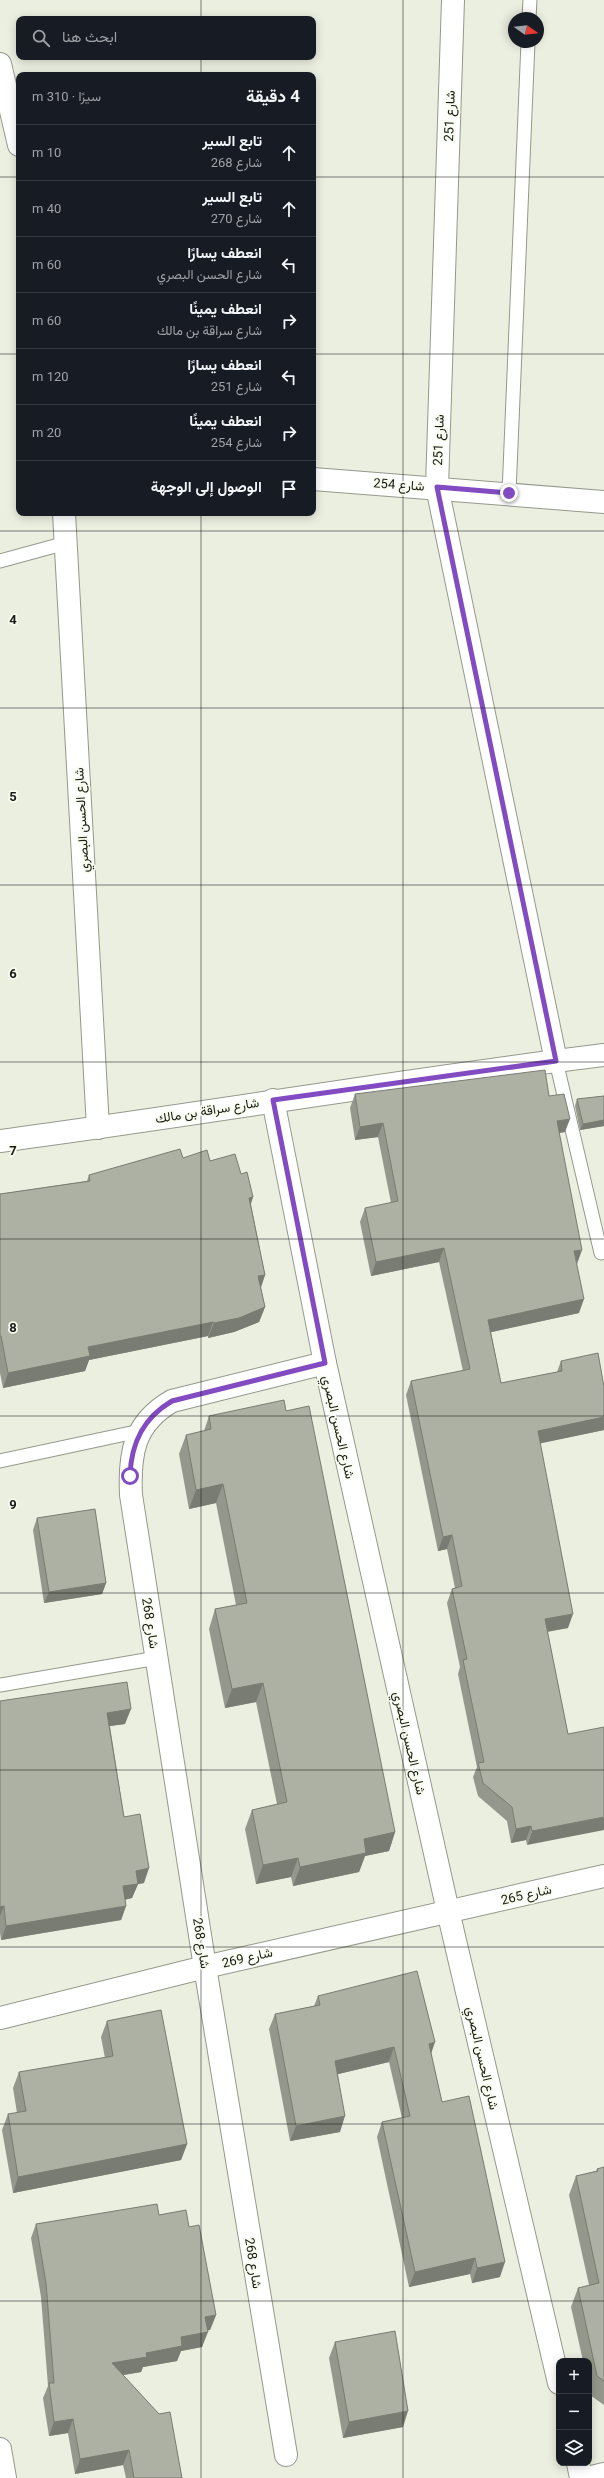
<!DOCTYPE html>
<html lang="ar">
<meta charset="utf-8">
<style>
body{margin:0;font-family:Roboto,Vazirmatn,sans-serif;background:#242831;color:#f1f3f6;direction:rtl}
.controls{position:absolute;right:12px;bottom:12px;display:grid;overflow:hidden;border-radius:8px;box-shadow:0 2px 10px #0003}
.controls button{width:36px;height:36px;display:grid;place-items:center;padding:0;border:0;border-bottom:1px solid #363941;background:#171b24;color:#f1f3f6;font:20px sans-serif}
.compass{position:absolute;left:508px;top:12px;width:36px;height:36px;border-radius:50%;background:#171b24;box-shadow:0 2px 10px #0003;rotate:105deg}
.stop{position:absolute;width:12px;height:12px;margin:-9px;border:3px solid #824bc1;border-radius:50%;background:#fff}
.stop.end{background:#824bc1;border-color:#fff;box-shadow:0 1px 4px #0008}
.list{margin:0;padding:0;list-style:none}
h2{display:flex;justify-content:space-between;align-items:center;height:52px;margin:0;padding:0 16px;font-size:17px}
h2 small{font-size:13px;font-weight:400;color:#9ea1a6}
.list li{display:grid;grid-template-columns:26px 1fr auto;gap:12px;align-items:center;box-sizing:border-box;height:56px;padding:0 16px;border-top:1px solid #363941}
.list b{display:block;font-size:15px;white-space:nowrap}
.list p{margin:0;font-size:13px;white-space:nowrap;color:#9ea1a6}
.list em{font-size:13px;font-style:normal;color:#9ea1a6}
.icon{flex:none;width:22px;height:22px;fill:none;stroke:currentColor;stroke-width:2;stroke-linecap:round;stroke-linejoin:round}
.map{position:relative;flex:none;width:604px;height:2478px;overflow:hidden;direction:ltr}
.search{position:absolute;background:#171b24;box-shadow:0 2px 10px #0003;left:16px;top:16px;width:300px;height:44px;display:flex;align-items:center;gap:10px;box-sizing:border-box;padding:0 14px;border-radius:8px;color:#9ea1a6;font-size:15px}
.panel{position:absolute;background:#171b24;box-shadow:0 2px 10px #0003;left:16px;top:72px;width:300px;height:444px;border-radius:8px;direction:rtl}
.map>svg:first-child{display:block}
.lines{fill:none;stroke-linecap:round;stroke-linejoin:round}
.service-casing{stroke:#94998b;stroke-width:15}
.minor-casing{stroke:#94998b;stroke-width:24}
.tertiary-casing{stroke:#94998b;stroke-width:24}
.secondary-casing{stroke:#94998b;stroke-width:24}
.service{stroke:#fff;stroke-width:13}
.minor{stroke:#fff;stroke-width:22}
.tertiary{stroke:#fff;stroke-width:22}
.secondary{stroke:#fff;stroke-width:22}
.wall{fill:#94988c}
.shaded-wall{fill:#787c72}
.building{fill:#acb1a3;stroke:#787c72}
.route{stroke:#824bc1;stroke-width:5}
.grid{fill:none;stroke:#191b16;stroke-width:1;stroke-opacity:0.55}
.labels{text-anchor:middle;stroke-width:3.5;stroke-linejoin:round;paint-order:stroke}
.street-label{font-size:13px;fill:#191b16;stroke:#f7fcee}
.grid-label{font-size:13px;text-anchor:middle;font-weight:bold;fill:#191b16;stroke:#f7fcee;stroke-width:3.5;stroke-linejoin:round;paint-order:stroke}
</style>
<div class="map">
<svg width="604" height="2478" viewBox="0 0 604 2478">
<rect width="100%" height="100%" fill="#eaefe0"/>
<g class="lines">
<defs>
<g id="service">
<path d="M529,18L530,0"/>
<path d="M509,493L528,42"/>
<path d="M0,561L66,543"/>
<path d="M556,1061L601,1253L604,1252"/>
<path d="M0,1461L140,1431"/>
<path d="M0,1685L157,1658"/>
</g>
<g id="minor">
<path d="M453,0L437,487L556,1061"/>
<path d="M0,64L19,145"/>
<path d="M313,479L604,502"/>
<path d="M64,513L98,1128"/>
<path d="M273,1100L325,1363L448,1911L559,2383"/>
<path d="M0,2018L205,1967L604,1876"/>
<path d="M0,2449L5,2478"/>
<path d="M286,2455L205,1967L131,1495C129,1453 134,1423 172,1401L325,1363"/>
<path d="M578,2463L581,2478"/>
</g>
<path id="tertiary" d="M0,1141C202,1114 402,1080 604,1055"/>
<path id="secondary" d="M588,2478L604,2474"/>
</defs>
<use href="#service" class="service-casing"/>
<use href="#minor" class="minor-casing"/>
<use href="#tertiary" class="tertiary-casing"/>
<use href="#secondary" class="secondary-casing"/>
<use href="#service" class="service"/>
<use href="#minor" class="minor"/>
<use href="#tertiary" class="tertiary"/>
<use href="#secondary" class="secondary"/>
</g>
<g class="wall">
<path d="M355,1094L549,1096L565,1132L559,1133L576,1264L579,1313L491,1332L501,1383L557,1372L561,1361L604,1387V1430L540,1443L568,1628L547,1632L568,1734L527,1845L526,1840L511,1843L507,1821L478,1796L473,1777L477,1767L458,1674L460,1667L447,1603L452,1589L455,1588L447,1549L438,1551L406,1395L411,1381L463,1371L439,1262L371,1276L360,1222L365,1208L391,1203L378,1137L355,1140L350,1108Z"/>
<path d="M604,1096V1126L580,1130L575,1106L577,1099Z"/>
<path d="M183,1158L210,1161L241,1174L253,1197L251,1204L265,1275L261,1288L265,1307L259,1322L234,1332L208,1338V1336L89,1360L85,1371L3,1388L0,1373V1194L87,1181L89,1175Z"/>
<path d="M286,1411L395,1832L389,1851L365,1856L359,1872L293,1886L291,1877L256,1884L245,1829L252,1810L277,1804L256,1702L225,1708L209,1629L215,1609L236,1605L216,1503L189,1509L179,1454L186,1435L204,1431L209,1416Z"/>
<path d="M37,1518L106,1583L102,1594L44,1603L33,1530Z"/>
<path d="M0,1701L125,1724L110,1726L124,1817L144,1883L138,1884L132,1898L125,1900L126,1906L121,1920L1,1940L0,1933Z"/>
<path d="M318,1996L431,2053L442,2102L500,2277L472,2283L470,2274L409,2287L377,2137L382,2122L402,2118L389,2062L338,2074L340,2132L290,2141L269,2029L275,2014L314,2006Z"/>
<path d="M107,2021L187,2144L181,2160L13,2193L2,2130L8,2114L17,2113L13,2088L19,2072L105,2058L101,2037Z"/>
<path d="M604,2167V2405L590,2395L589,2391V2361H583L571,2307L578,2288L589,2285L569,2195L576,2176L596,2171L597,2169Z"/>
<path d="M159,2215L189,2227L216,2315L210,2330H207L202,2347L181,2351L177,2361L143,2367L141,2372L123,2375L182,2478H126L123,2465L75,2474L68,2433L49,2436L43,2398L48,2386L41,2297L31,2238L36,2224Z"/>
<path d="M335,2342L403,2427L343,2438L329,2358Z"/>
</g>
<g class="shaded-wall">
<path d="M570,1119L565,1132L552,1134L557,1121Z"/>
<path d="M604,1120V1126L580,1130L583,1124Z"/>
<path d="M383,1123L378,1137L355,1140L360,1127Z"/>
<path d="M253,1197L248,1211L249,1198Z"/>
<path d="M444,1248L439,1262L371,1276L376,1262Z"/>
<path d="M582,1250L577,1264L574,1251Z"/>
<path d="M265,1275L260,1289L258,1276Z"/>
<path d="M584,1299L579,1313L483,1334L488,1320Z"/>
<path d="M265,1307L259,1322L234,1332L208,1338L214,1323Z"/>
<path d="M213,1322L208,1336L89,1360L85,1371L3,1388L8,1373L88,1347Z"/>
<path d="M604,1417V1430L533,1445L538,1431Z"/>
<path d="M223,1484L216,1503L189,1509L196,1490Z"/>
<path d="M452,1535L447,1549L438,1551L443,1537Z"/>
<path d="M106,1583L102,1594L44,1603L49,1592Z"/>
<path d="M573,1614L568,1628L539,1633L545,1619Z"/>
<path d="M263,1683L256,1702L225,1708L232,1689Z"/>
<path d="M131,1709L125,1724L102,1727L107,1713Z"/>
<path d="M604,1817V1830L527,1845L532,1831Z"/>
<path d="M531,1826L526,1840L511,1843L516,1829Z"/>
<path d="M395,1832L389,1851L365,1856L359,1872L293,1886L300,1867L364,1839Z"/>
<path d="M298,1858L291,1877L256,1884L263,1865Z"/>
<path d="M149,1868L144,1883L138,1884L132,1898L117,1901L123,1886L136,1871Z"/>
<path d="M4,1906L0,1916V1907Z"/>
<path d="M126,1906L121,1920L1,1940L6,1926Z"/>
<path d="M435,2042L430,2057L429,2044Z"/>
<path d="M394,2047L389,2062L330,2076L335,2061Z"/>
<path d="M345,2116L340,2132L290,2141L296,2126Z"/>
<path d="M187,2144L181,2160L13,2193L18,2177Z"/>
<path d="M475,2258L470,2274L409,2287L415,2272Z"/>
<path d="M505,2262L500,2277L472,2283L477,2268Z"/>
<path d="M216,2315L210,2330L200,2332L205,2317Z"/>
<path d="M208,2332L202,2347L181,2351L177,2361L143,2367L141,2372L106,2378L112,2363L146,2353L181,2337Z"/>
<path d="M408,2411L403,2427L343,2438L349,2422Z"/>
<path d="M73,2419L68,2433L49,2436L54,2422Z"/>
<path d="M129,2450L123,2465L75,2474L80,2459Z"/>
</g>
<g class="building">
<path d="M545,1070L549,1096L564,1094L570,1119L557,1121L582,1250L574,1251L584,1299L488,1320L501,1383L562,1371L561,1361L598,1353L604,1387V1417L538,1431L573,1614L545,1619L568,1734L604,1727V1817L532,1831L531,1826L516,1829L512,1807L483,1783L478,1763L484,1762L463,1660L467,1659L452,1589L462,1586L452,1535L443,1537L411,1381L470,1369L444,1248L376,1262L365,1208L398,1201L383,1123L360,1127L355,1094Z"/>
<path d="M604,1096V1120L583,1124L577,1099Z"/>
<path d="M180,1149L183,1158L207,1150L210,1161L235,1154L241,1174L247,1172L253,1197L249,1198L265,1275L258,1276L265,1307L239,1318L214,1323L213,1322L88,1347L90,1356L8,1373L1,1336H0V1194L90,1181L89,1175Z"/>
<path d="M284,1400L286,1411L309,1406L395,1832L364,1839L366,1853L300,1867L298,1858L263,1865L252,1810L287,1802L263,1683L232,1689L215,1609L247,1603L223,1484L196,1490L186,1435L211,1429L209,1416Z"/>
<path d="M95,1509L106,1583L49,1592L37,1518Z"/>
<path d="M127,1682L131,1709L107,1713L124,1817L140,1814L149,1868L136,1871L138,1884L123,1886L126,1906L6,1926L4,1906L0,1907V1701Z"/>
<path d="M417,1971L435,2042L429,2044L442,2102L469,2096L505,2262L477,2268L475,2258L415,2272L382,2122L410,2116L394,2047L335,2061L345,2116L296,2126L275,2014L320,2005L318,1996Z"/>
<path d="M161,2010L187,2144L18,2177L8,2114L26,2111L19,2072L113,2056L107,2021Z"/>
<path d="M604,2167V2381L597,2376L578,2288L599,2283L576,2176L598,2171L597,2169Z"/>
<path d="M157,2204L159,2215L186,2210L189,2227L199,2225L216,2315L205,2317L208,2332L181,2337L182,2346L146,2353L147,2357L112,2363L159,2414L170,2412L182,2478H134L129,2450L80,2459L73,2419L54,2422L49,2383H54L46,2283L36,2224Z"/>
<path d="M395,2331L408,2411L349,2422L335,2342Z"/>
</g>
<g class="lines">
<path class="route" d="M130,1476C131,1443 143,1418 172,1401L325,1363L273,1100L556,1061L437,487L509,493"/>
</g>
<path class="grid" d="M201,0V19M403,0V2478M201,57V75M0,177H19M313,177H604M0,354H19M313,354H604M201,513V2478M0,531H604M0,708H604M0,885H604M0,1062H604M0,1239H604M0,1416H604M0,1593H604M0,1770H604M0,1947H604M0,2124H604M0,2301H604"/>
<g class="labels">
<g class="street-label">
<text transform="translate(449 116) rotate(-88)" y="5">شارع 251</text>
<text transform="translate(438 440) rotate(-88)" y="5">شارع 251</text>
<text transform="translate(399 484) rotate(4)" y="5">شارع 254</text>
<text transform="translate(81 820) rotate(-93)" y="5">شارع الحسن البصري</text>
<text transform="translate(207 1110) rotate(-9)" y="5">شارع سراقة بن مالك</text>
<text transform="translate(339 1427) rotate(77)" y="5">شارع الحسن البصري</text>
<text transform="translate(151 1623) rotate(81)" y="5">شارع 268</text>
<text transform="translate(410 1743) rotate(77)" y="5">شارع الحسن البصري</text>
<text transform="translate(526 1894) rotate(-13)" y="5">شارع 265</text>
<text transform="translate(202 1943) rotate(81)" y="5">شارع 268</text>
<text transform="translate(247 1957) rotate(-13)" y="5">شارع 269</text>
<text transform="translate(483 2058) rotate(77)" y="5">شارع الحسن البصري</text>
<text transform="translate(254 2263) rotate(81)" y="5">شارع 268</text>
</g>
</g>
<g class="grid-label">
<text x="13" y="624">4</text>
<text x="13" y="801">5</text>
<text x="13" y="978">6</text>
<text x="13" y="1155">7</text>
<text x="13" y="1332">8</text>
<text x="13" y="1509">9</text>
</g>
</svg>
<div class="controls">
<button>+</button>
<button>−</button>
<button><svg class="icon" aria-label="layers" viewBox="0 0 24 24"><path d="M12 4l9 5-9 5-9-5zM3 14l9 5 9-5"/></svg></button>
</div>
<svg class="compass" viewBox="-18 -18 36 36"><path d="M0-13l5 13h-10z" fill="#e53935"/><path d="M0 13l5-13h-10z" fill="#9ea1a6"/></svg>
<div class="stop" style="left:130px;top:1476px"></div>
<div class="stop end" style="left:509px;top:493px"></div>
<div class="search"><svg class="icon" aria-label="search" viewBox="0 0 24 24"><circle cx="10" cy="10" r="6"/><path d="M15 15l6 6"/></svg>ابحث هنا</div>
<section class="panel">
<h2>4 دقيقة<small>سيرًا · 310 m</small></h2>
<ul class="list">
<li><svg class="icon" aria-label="ahead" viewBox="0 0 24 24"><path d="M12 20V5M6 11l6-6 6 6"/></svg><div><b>تابع السير</b><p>شارع 268</p></div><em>10 m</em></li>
<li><svg class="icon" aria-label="ahead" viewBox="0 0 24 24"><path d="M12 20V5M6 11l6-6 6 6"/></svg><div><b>تابع السير</b><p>شارع 270</p></div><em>40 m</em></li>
<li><svg class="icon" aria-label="left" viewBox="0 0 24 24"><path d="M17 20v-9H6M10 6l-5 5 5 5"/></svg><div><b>انعطف يسارًا</b><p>شارع الحسن البصري</p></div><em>60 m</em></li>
<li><svg class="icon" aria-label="right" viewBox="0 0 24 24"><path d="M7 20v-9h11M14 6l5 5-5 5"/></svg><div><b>انعطف يمينًا</b><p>شارع سراقة بن مالك</p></div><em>60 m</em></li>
<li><svg class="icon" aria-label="left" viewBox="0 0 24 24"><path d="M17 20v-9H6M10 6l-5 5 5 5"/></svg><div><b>انعطف يسارًا</b><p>شارع 251</p></div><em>120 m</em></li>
<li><svg class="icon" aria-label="right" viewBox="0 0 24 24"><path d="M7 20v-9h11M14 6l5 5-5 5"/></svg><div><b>انعطف يمينًا</b><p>شارع 254</p></div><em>20 m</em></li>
<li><svg class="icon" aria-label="arrive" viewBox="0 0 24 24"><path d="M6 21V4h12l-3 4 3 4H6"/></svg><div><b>الوصول إلى الوجهة</b></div></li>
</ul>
</section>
</div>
